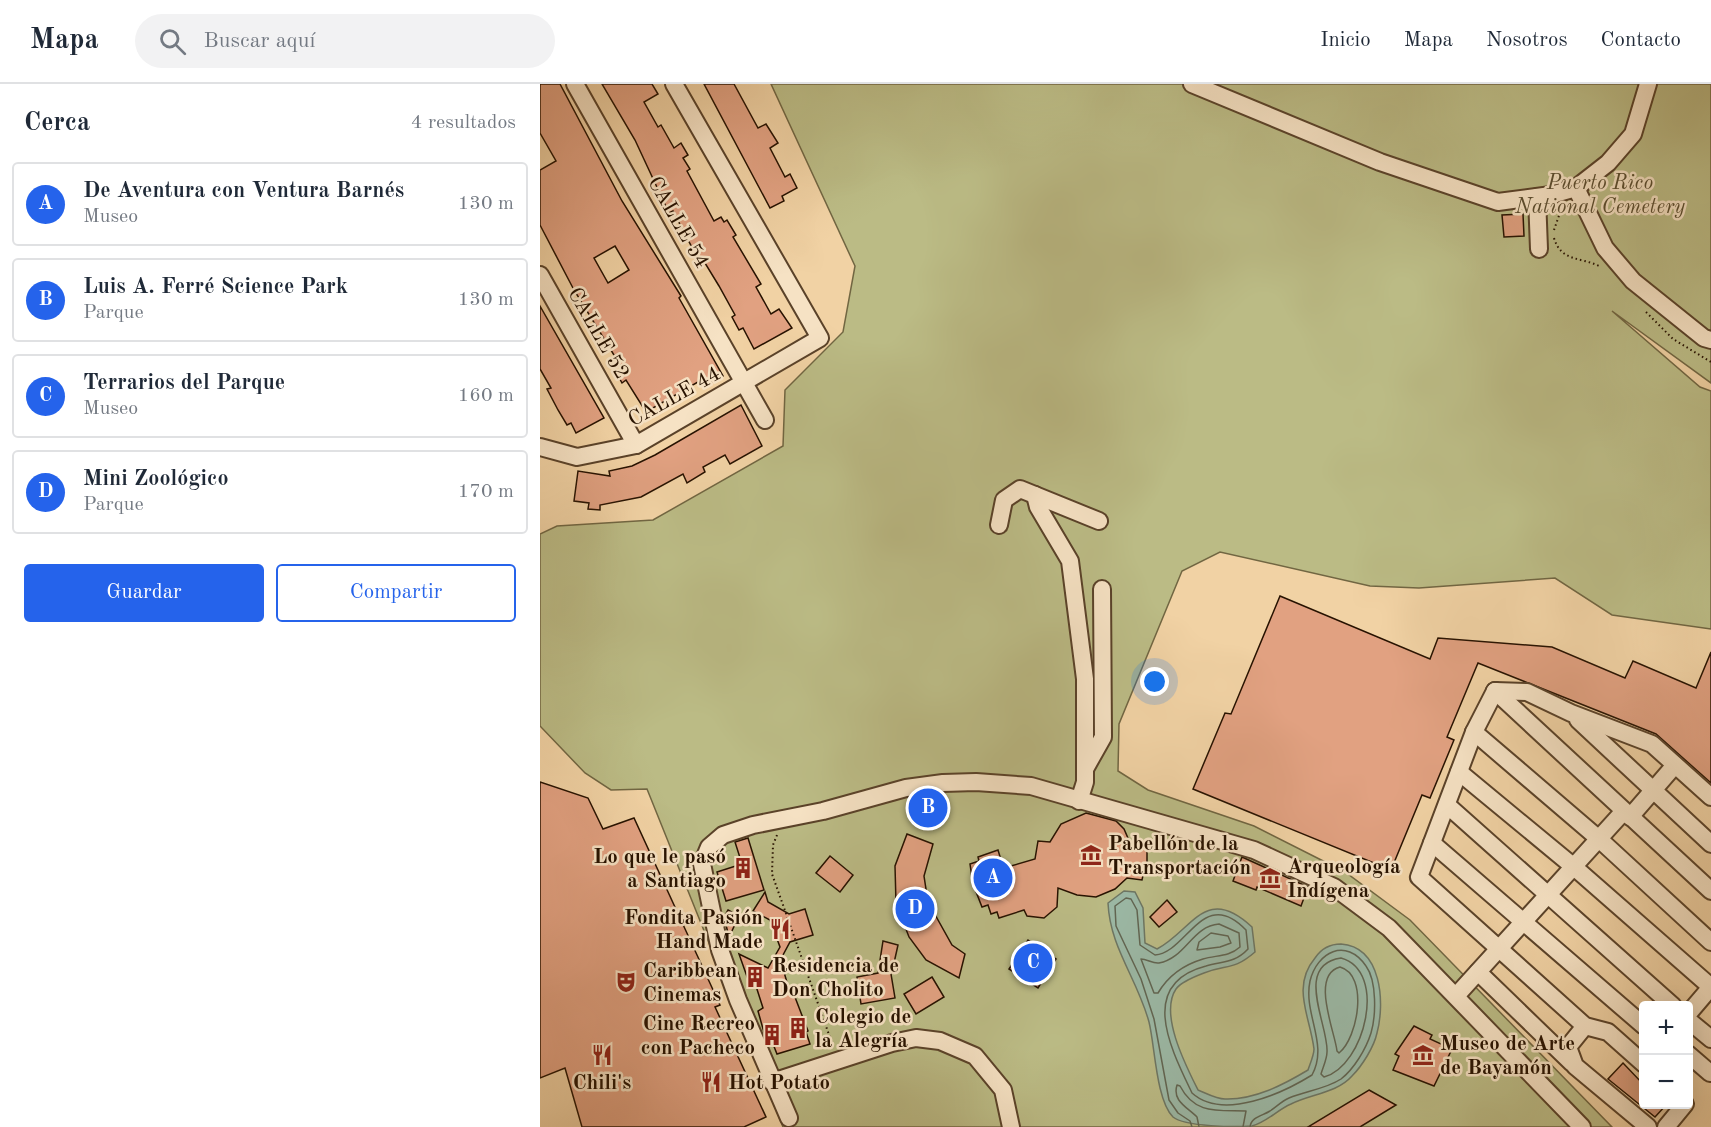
<!DOCTYPE html>
<html lang="es">
<meta charset="utf-8">
<style>
body{margin:0;font-family:"Old Standard TT",serif;background:#f2f2f3;color:#1f2937}
.controls{position:absolute;right:18px;bottom:18px;display:grid;overflow:hidden;border-radius:6px;box-shadow:0 6px 24px #0002}
.controls button{width:54px;height:54px;display:grid;place-items:center;padding:0;border:0;border-bottom:2px solid #e0e1e3;background:#fff;color:#1f2937;font:30px sans-serif}
.you{position:absolute;left:615px;top:598px;width:21px;height:21px;margin:-15px;border:4px solid #fff;border-radius:50%;background:#1a73e8;box-shadow:0 0 0 9px #1a73e833}
.badge{display:grid;place-items:center;width:39px;height:39px;border-radius:50%;background:#2563eb;color:#fff;font-size:20px;font-weight:700}
.pin{position:absolute;translate:-50% -50%;border:3px solid #fff;box-shadow:0 2px 6px #0006}
.list{margin:0;padding:0;list-style:none}
h2{display:flex;justify-content:space-between;align-items:center;height:78px;margin:0;padding:0 24px;font-size:26px}
h2 small{font-size:20px;font-weight:400;color:#747a83}
.list li{display:grid;grid-template-columns:39px 1fr auto;gap:18px;align-items:center;box-sizing:border-box;height:84px;margin:0 12px 12px;padding:0 12px;border:2px solid #e0e1e3;border-radius:6px}
.list b{display:block;font-size:22px;white-space:nowrap}
.list p{margin:0;font-size:20px;white-space:nowrap;color:#747a83}
.list em{font-size:20px;font-style:normal;color:#747a83}
.actions{display:flex;gap:12px;padding:18px 24px}
.actions a{flex:1;padding:14px 0;border:2px solid #2563eb;border-radius:6px;text-align:center;font-size:21px;color:#2563eb}
.actions .main{background:#2563eb;color:#fff}
.icon{flex:none;width:33px;height:33px;fill:none;stroke:currentColor;stroke-width:2;stroke-linecap:round;stroke-linejoin:round}
.map{position:relative;flex:none;width:1171px;height:1043px;overflow:hidden}
header{display:flex;align-items:center;gap:36px;box-sizing:border-box;height:84px;padding:0 30px;background:#fff;border-bottom:2px solid #e0e1e3}
header strong{font-size:28px}
nav{display:flex;gap:33px;margin-inline-start:auto;font-size:21px}
.search{width:420px;height:54px;background:#f2f2f3;display:flex;align-items:center;gap:15px;box-sizing:border-box;padding:0 21px;border-radius:33px;color:#747a83;font-size:22px}
main{display:flex}
aside{flex:1;background:#fff}
.map>svg:first-child{display:block}
.green{fill:#bbbb85;stroke:#716642;stroke-width:1.5}
.water{fill:#9bb8a5;stroke:#6d7663;stroke-width:1.5}
.lines{fill:none;stroke-linecap:round;stroke-linejoin:round}
.shore{stroke:#616552;stroke-width:1.5}
.building{fill:#e1a181;stroke:#271200;stroke-width:1.5;fill-rule:evenodd}
.minor-casing{stroke:#5a4229;stroke-width:20}
.path{stroke:#271200;stroke-width:2;stroke-dasharray:1.5 3;stroke-linecap:butt}
.minor{stroke:#f6e2c4;stroke-width:16}
.labels{text-anchor:middle;stroke-width:5;stroke-linejoin:round;paint-order:stroke}
.park-label{font-size:21px;font-style:italic;fill:#5b4d2f;stroke:#f6e2c4}
.street-label{font-size:21px;fill:#271200;stroke:#f6e2c4}
.poi-label{font-size:21px;font-weight:bold;fill:#271200;stroke:#f6e2c4;text-anchor:start}
</style>
<header>
<strong>Mapa</strong>
<div class="search"><svg class="icon" aria-label="search" viewBox="0 0 24 24"><circle cx="10" cy="10" r="6"/><path d="M15 15l6 6"/></svg>Buscar aquí</div>
<nav><a>Inicio</a><a>Mapa</a><a>Nosotros</a><a>Contacto</a></nav>
</header>
<main>
<aside>
<h2>Cerca<small>4 resultados</small></h2>
<ul class="list">
<li><span class="badge">A</span><div><b>De Aventura con Ventura Barnés</b><p>Museo</p></div><em>130 m</em></li>
<li><span class="badge">B</span><div><b>Luis A. Ferré Science Park</b><p>Parque</p></div><em>130 m</em></li>
<li><span class="badge">C</span><div><b>Terrarios del Parque</b><p>Museo</p></div><em>160 m</em></li>
<li><span class="badge">D</span><div><b>Mini Zoológico</b><p>Parque</p></div><em>170 m</em></li>
</ul>
<div class="actions"><a class="main">Guardar</a><a>Compartir</a></div>
</aside>
<div class="map">
<svg width="1171" height="1043" viewBox="0 0 1171 1043">
<rect width="100%" height="100%" fill="#f1d2a4"/>
<filter id="stains"><feTurbulence type="fractalNoise" baseFrequency=".00333" numOctaves="4"/><feColorMatrix values="0 0 0 0 .2 0 0 0 0 .09 0 0 0 0 .02 0 0 0 .5 -.17"/></filter>
<radialGradient id="worn" r=".72"><stop offset=".6" stop-color="#630" stop-opacity="0"/><stop offset="1" stop-color="#630" stop-opacity=".3"/></radialGradient>
<path class="green" d="M231,0H1171V299L1072,227L1160,303L1171,307V545L1072,531L1015,494L879,504L830,502L680,468L642,487L579,640L578,687L608,706L714,742L805,788L870,836L1072,1043H243L107,705L71,706L45,689L0,642V450L17,442L113,436L243,362L245,306L303,248L315,182Z"/>
<path class="water" d="M584,807L595,808L603,824L605,859L617,865C652,847 665,799 712,843L715,868C693,887 687,880 664,889C656,892 641,898 636,905C619,930 646,982 658,1006C666,1009 676,1015 685,1015C714,1016 743,1001 768,986C770,980 774,971 774,965C770,932 751,903 775,874C781,865 790,860 801,860C842,863 845,919 837,949C834,963 822,982 812,992C797,1009 771,1010 751,1020C737,1026 727,1038 712,1042C696,1043 645,1043 633,1033C616,1016 615,962 609,938C597,894 570,864 568,819Z"/>
<g class="lines">
<g class="shore">
<path d="M679,840L699,849L700,863C689,873 676,871 663,875C643,881 628,892 618,909H614L601,875C607,875 613,880 619,879C646,874 652,842 679,840Z"/>
<path d="M671,849L688,852L691,859L680,863L657,866L659,858Z"/>
<path d="M801,874C848,887 825,982 784,993L781,990C783,983 787,975 787,968C789,942 753,881 801,874Z"/>
<path d="M800,883C829,891 818,954 799,969L797,967C795,948 770,891 800,883Z"/>
<path d="M652,1043L650,1037L638,1029L629,1016L614,935L601,895L576,842L575,822L586,814L591,815L597,826L600,861L615,871C647,869 663,801 706,846L708,865C695,879 683,877 666,882C597,900 631,965 652,1009C683,1037 743,1009 772,991C789,960 763,930 770,897C777,868 806,853 826,882C837,897 836,932 831,949C826,965 814,985 801,995C786,1005 765,1007 749,1014C742,1017 736,1023 730,1027C722,1032 711,1033 710,1043"/>
<path d="M659,1043L657,1033C647,1023 632,1017 637,1001L640,1002C655,1031 678,1026 706,1027L703,1043"/>
</g>
</g>
<g class="building">
<path d="M0,0H20L82,117L141,212L139,214L183,292L166,301L163,295L106,328L86,296L82,299L76,288L82,284L34,206L0,141V86L16,77L0,49ZM75,162L89,186L68,199L54,174Z"/>
<path d="M62,0H112L118,10L104,18L118,43L121,41L134,64L141,59L148,71L143,74L150,85L147,87L174,137L181,133L184,138L187,136L196,151L193,153L221,200L216,203L231,230L239,225L252,244L214,265L203,244L199,246L192,233L195,231L179,202L162,174L158,175L133,127L129,129L95,56Z"/>
<path d="M164,0H194L218,44L226,40L238,59L230,64L245,93L250,90L257,104L242,112L244,117L230,124Z"/>
<path d="M983,130L984,152L964,153L962,131Z"/>
<path d="M0,222L64,334L36,349L31,339L27,341L18,326L7,305L11,304L0,285Z"/>
<path d="M201,321L222,362L190,380L185,371L163,383L165,388L147,399L143,390L101,413L60,421V426L48,425L49,419L34,417L38,387L70,392L69,387L92,382L115,371Z"/>
<path d="M740,512L890,575L898,554L1012,563L1085,594L1093,577L1156,604L1171,568V699L1116,650L938,579L907,653L914,656L890,714L882,711L851,786L653,705L685,629L691,630Z"/>
<path d="M0,698L48,714L63,745L94,734L180,921L175,923L226,1033L204,1043H42L25,984L0,994Z"/>
<path d="M546,729L576,737L584,745L591,761L607,764V788L604,787L602,796L587,794L575,805L556,813L537,811L518,804L517,823L504,834L487,832L484,826L459,834L457,828L451,830L448,821L442,823L433,800L430,780L439,777L438,773L458,766L461,776L471,782L495,775L498,757L510,758L521,740Z"/>
<path d="M367,750L393,760L384,792L388,818L412,861L425,870L419,894L386,876L369,853L356,819L355,782Z"/>
<path d="M208,754L224,806L186,817L177,788L202,780L195,758Z"/>
<path d="M290,772L313,791L300,808L276,789Z"/>
<path d="M702,773L768,803L761,822L717,803L716,806L693,797Z"/>
<path d="M225,808L228,818L249,830L265,825L273,851L250,858L243,871L248,887L244,888L250,909L253,908L268,947L266,948L270,960L237,970L233,960L229,961L225,952L218,927L223,924L215,899L210,901L199,870L228,884L240,863L230,836L213,827Z"/>
<path d="M627,816L637,828L619,843L610,833Z"/>
<path d="M188,826L199,832L189,853L184,833Z"/>
<path d="M488,856L516,875L498,904L469,885Z"/>
<path d="M343,857L358,861L354,879L349,878L355,914L321,920L317,893L338,889Z"/>
<path d="M392,893L404,913L376,930L364,910Z"/>
<path d="M874,942L892,951L890,955L912,965L894,1002L853,986L859,972L855,970Z"/>
<path d="M1083,979L1104,1001V1017L1101,1020H1127L1115,1033L1068,995Z"/>
<path d="M829,1006L856,1021L820,1043H768Z"/>
</g>
<g class="lines">
<defs>
<g id="minor">
<path d="M35,0L225,336"/>
<path d="M652,0L840,78L958,118L1011,111L1036,104L1068,79L1093,50L1108,0"/>
<path d="M1036,104L1065,164L1093,197L1164,254L1171,256"/>
<path d="M997,113L999,165"/>
<path d="M0,191L96,361"/>
<path d="M0,363L37,373L96,361L280,254L134,0"/>
<path d="M495,411L498,423L530,477L545,595V698L539,717"/>
<path d="M459,441L464,416L480,405L559,437"/>
<path d="M955,607L934,648L879,793L1045,942L1068,948L1104,980"/>
<path d="M955,607L1171,807"/>
<path d="M955,607L987,608L1031,629L1112,660L1171,713"/>
<path d="M1038,636L1171,760"/>
<path d="M934,648L1059,755L1171,858"/>
<path d="M545,685L563,653L562,505"/>
<path d="M919,688L1034,783L1171,903"/>
<path d="M907,721L1133,922"/>
<path d="M1090,733L1135,681"/>
<path d="M892,759L1104,942"/>
<path d="M938,888L1032,979"/>
<path d="M916,912L1084,727"/>
<path d="M1148,930L1171,903"/>
<path d="M1148,936L1171,955"/>
<path d="M1045,942L1028,963L1035,982L1108,1043"/>
<path d="M1148,970L1170,989"/>
<path d="M232,998L352,959L376,954L400,957L435,972L463,1006L471,1043"/>
<path d="M249,1034L198,916L180,866L162,780L169,763L183,751L213,741L283,727L366,704L403,699L436,698L491,702L714,766L794,803L849,844L1042,1043"/>
<path d="M1126,1043L1145,1020"/>
</g>
</defs>
<use href="#minor" class="minor-casing"/>
<g class="path">
<path d="M1014,146L1022,123"/>
<path d="M1014,154C1021,178 1041,173 1059,182"/>
<path d="M1106,228L1133,255L1171,278"/>
<path d="M237,751L233,761L232,790L293,962"/>
</g>
<use href="#minor" class="minor"/>
</g>
<defs>
<symbol id="museum-bare" viewBox="-9 -9 18 18"><path d="M0-6L6-3V-2H-6V-3ZM-5-1h2V3h-2ZM-1-1h2V3h-2ZM3-1h2V3H3ZM-6 4H6V6H-6Z" fill="#8f2418" stroke="#f6e2c4" stroke-width="2.5" paint-order="stroke"/></symbol>
<symbol id="building-bare" viewBox="-9 -9 18 18"><path d="M-4-6H4V6H1V3H-1V6H-4ZM-2.5-4.3h1.7v1.8h-1.7ZM.8-4.3h1.7v1.8H.8ZM-2.5-1h1.7V.8h-1.7ZM.8-1h1.7V.8H.8Z" fill="#8f2418" stroke="#f6e2c4" stroke-width="2.5" paint-order="stroke"/></symbol>
<symbol id="restaurant-bare" viewBox="-9 -9 18 18"><path d="M-5-6h1v4h1v-4h1v4h1v-4h1v5L-1.5 .5V6h-2V.5L-5-1ZM5-6V6H3V1.5H1.5Q1.5-4 5-6Z" fill="#8f2418" stroke="#f6e2c4" stroke-width="2.5" paint-order="stroke"/></symbol>
<symbol id="theatre-bare" viewBox="-9 -9 18 18"><path d="M-5-5.5Q0-4 5-5.5V0Q5 5 0 6Q-5 5-5 0ZM-3.3-2.5H-1v1.5H-3.3ZM1-2.5H3.3v1.5H1ZM-2.8 1Q0 5.5 2.8 1Z" fill="#8f2418" stroke="#f6e2c4" stroke-width="2.5" paint-order="stroke"/></symbol>
</defs>
<g fill-rule="evenodd">
<use href="#museum-bare" x="536" y="756" width="30" height="30"/>
<use href="#building-bare" x="188" y="769" width="30" height="30"/>
<use href="#museum-bare" x="715" y="779" width="30" height="30"/>
<use href="#restaurant-bare" x="225" y="830" width="30" height="30"/>
<use href="#building-bare" x="200" y="878" width="30" height="30"/>
<use href="#theatre-bare" x="71" y="883" width="30" height="30"/>
<use href="#building-bare" x="243" y="929" width="30" height="30"/>
<use href="#building-bare" x="217" y="936" width="30" height="30"/>
<use href="#restaurant-bare" x="47" y="956" width="30" height="30"/>
<use href="#museum-bare" x="868" y="956" width="30" height="30"/>
<use href="#restaurant-bare" x="156" y="983" width="30" height="30"/>
</g>
<g class="labels">
<g class="park-label">
<text x="1060" y="105">Puerto Rico<tspan x="1060" dy="24">National Cemetery</tspan></text>
</g>
<g class="street-label">
<text transform="translate(139 138) rotate(60)" y="7">CALLE 54</text>
<text transform="translate(59 249) rotate(60)" y="7">CALLE 52</text>
<text transform="translate(134 312) rotate(-29)" y="7">CALLE 44</text>
</g>
<g class="poi-label">
<text x="568" y="766">Pabellón de la<tspan x="568" dy="24">Transportación</tspan></text>
<text x="186" y="779" text-anchor="end">Lo que le pasó<tspan x="186" dy="24">a Santiago</tspan></text>
<text x="747" y="789">Arqueología<tspan x="747" dy="24">Indígena</tspan></text>
<text x="223" y="840" text-anchor="end">Fondita Pasión<tspan x="223" dy="24">Hand Made</tspan></text>
<text x="232" y="888">Residencia de<tspan x="232" dy="24">Don Cholito</tspan></text>
<text x="103" y="893">Caribbean<tspan x="103" dy="24">Cinemas</tspan></text>
<text x="275" y="939">Colegio de<tspan x="275" dy="24">la Alegría</tspan></text>
<text x="215" y="946" text-anchor="end">Cine Recreo<tspan x="215" dy="24">con Pacheco</tspan></text>
<text x="900" y="966">Museo de Arte<tspan x="900" dy="24">de Bayamón</tspan></text>
<text x="62" y="1005" text-anchor="middle">Chili's</text>
<text x="188" y="1005">Hot Potato</text>
</g>
</g>
<rect width="100%" height="100%" filter="url(#stains)"/>
<rect width="100%" height="100%" fill="url(#worn)"/>
</svg>
<div class="controls">
<button>+</button>
<button>−</button>
</div>
<div class="you"></div>
<div class="pin badge" style="left:453px;top:794px">A</div>
<div class="pin badge" style="left:388px;top:724px">B</div>
<div class="pin badge" style="left:493px;top:879px">C</div>
<div class="pin badge" style="left:375px;top:825px">D</div>
</div>
</main>
